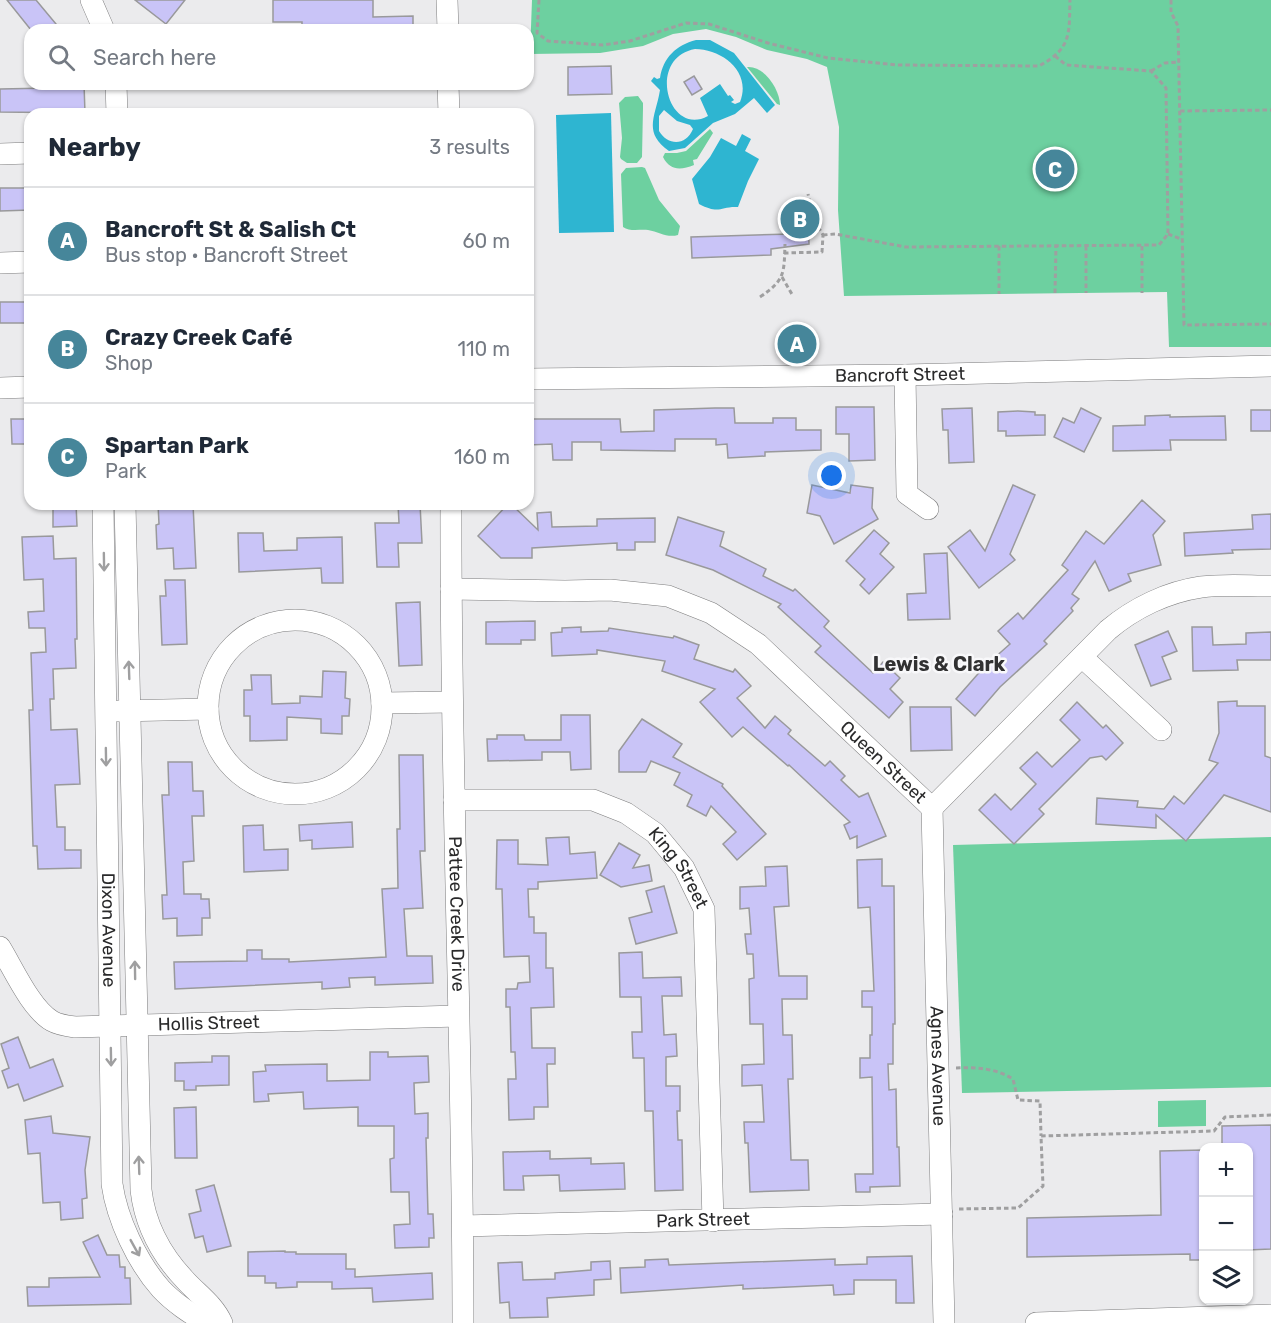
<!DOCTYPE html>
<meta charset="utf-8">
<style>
body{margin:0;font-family:Rubik,sans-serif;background:#f2f2f3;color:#1f2937}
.controls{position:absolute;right:18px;bottom:18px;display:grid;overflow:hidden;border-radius:12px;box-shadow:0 2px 4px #0004}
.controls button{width:54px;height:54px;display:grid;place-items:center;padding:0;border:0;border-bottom:2px solid #e0e1e3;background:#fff;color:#1f2937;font:30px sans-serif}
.you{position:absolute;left:832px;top:476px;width:21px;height:21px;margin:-15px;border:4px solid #fff;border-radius:50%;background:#1a73e8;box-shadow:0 0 0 9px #1a73e833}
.badge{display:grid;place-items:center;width:39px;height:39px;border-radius:50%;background:#46869a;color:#fff;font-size:20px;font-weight:700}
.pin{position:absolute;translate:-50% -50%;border:3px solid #fff;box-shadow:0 2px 6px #0006}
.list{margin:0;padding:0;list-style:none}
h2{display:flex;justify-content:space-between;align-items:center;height:78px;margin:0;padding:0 24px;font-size:26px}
h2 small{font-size:20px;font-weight:400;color:#747a83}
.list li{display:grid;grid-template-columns:39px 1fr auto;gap:18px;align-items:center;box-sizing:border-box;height:108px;padding:0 24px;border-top:2px solid #e0e1e3}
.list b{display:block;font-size:22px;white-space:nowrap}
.list p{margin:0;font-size:20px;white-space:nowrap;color:#747a83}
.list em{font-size:20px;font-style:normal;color:#747a83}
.icon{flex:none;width:33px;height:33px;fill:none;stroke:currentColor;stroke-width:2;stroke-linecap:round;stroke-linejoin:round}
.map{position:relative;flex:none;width:1271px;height:1323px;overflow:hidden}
.search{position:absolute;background:#fff;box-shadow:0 2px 4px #0004;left:24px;top:24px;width:510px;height:66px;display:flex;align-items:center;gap:15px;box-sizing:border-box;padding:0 21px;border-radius:18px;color:#747a83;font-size:22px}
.panel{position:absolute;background:#fff;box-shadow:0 2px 4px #0004;left:24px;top:108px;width:510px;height:402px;border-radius:18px}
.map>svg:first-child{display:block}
.green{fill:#6dd0a0}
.water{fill:#2eb5d1;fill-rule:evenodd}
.building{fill:#c9c4f7;stroke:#99999b;stroke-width:1.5}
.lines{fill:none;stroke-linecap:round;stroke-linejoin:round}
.minor-casing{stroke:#7d7d7e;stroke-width:22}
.path{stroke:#9f9fa0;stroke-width:3;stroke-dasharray:4.5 3;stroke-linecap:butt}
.minor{stroke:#fff;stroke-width:21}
.oneway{stroke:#9f9fa0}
.labels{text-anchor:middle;stroke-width:5;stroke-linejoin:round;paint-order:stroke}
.street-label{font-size:18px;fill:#2a2a2b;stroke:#f8f8fa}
.neighbourhood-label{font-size:20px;font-weight:bold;fill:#313132;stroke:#f8f8fa}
</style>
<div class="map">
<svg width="1271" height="1323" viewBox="0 0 1271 1323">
<rect width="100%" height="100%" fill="#ebebed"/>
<g class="green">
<path d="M532,0H1271V347H1169L1167,292L844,296L838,210L839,127L827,67L807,59L767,50L736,37L706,29L673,34L643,46L600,53L530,54Z"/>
<path d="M747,67C764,65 780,90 780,105L777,104Z"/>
<path d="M638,96L643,103V108L642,157L637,163H627L621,159L620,157L622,138L619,103L625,97Z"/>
<path d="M710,129L713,133L697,159L693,160L694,165C681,170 670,171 663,157L665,153H677L686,151Z"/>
<path d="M642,167L645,168L659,200L680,226L678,235C667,238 659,232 648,230C640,229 630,232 623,227L621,174L626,168Z"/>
<path d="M1271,837V1087L962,1093L953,845Z"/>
<path d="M1206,1100V1126L1158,1127V1101Z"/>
</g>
<g class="water">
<path d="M696,40H710L734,53L775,105L767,113L754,98L735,114L713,123L685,148L669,151C642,132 656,116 660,90L651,81L654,77L657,79L660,78C663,58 676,45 696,40ZM695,49C722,49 752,72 740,102L735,104L731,102L734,100L730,95L728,96L720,84L700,98L708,116C668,138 646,58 695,49ZM664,110L677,121L690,125L693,129C686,146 668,146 659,131V116Z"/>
<path d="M611,113L614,232L559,233L556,115Z"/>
<path d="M742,134L751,139L745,151L759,159L748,181L738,207C720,206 720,215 699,204L692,179L710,157L721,138L736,146Z"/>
</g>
<g class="building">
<path d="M7,0H36L61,30H31Z"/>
<path d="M135,0H185L166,24Z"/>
<path d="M273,0H373V17L413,16V30H302V22H273Z"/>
<path d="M611,66L612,94L568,95V67Z"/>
<path d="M694,76L702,89L692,95L684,82Z"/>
<path d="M84,84L85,113L0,112V89L50,88V85Z"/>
<path d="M0,188H30V210L0,211Z"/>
<path d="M808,204L809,244L771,249V255L692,258L691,237L791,234L790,205Z"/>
<rect x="0" y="302" width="30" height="21"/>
<path d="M836,407H874L875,460L849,461V434H836Z"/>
<path d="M715,408H734L735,423H773V418H796V430H821V450L765,452V456L728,458L727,444L716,445V439H675V451L601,450V442H572V460H553L552,444L528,445V419H620L621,432L654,431V410Z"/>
<path d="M972,408L974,462L949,463L948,430H943L942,409Z"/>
<path d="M1081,408L1101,418L1084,452L1054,437L1063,418L1074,423Z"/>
<rect x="1251" y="410" width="20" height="21"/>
<path d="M1018,411L1035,412V415H1045V435L1006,436V431H998V412Z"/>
<path d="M1170,415V417L1225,416L1226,440H1170L1171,450L1113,451V426L1145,425V416Z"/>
<path d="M11,419H30V444H12Z"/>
<path d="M812,485L850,493L851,485L873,488L872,508L878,519L834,544L820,516L807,513Z"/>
<path d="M1013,485L1035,495L1010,554L1015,560L979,588L948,547L970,530L985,551Z"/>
<path d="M1142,500L1165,521L1153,535L1161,565L1128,574L1131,581L1109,591L1095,561L1072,594L1079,599L1071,608L1073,611L1044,641L1047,644L1000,687L975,716L956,699L984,667L1010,644L998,631L1018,613L1023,619L1068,570L1062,565L1086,531L1104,544Z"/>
<path d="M53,504H76L77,526L53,527Z"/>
<path d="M158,504H193L196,568L174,569L173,548L157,549L156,525L159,524Z"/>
<path d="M398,504H420L422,543H398L399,567H377L375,523H399Z"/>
<path d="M508,504H511L538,530L537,513L551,512L552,527L597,526V519L655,518V542H635V550H617V543L532,548V558H501L478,536Z"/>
<path d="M1271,514V549L1232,550L1233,553L1185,556L1184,533L1253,529L1252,515Z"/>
<path d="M678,517L724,532L720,546L766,569L763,576L793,591L795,589L829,621L824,627L873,673L883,662L900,678L890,689L903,702L889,718L815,652L821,646L778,607L781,604L713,570L666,555Z"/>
<path d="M874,530L889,543L880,554L894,567L869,594L860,585L865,579L846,561Z"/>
<path d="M238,533H263L264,551L297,550V538L342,537L343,583H322L321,568L239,572Z"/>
<path d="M53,536L54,559L76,558L77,639H75L76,668L53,669L54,699H50L51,730L77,729L80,784L55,785L57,827H65V850H81V868L38,869L37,846H33L29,710H33L31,653L46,652L45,628H29L28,612L44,611L43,579L24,580L22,537Z"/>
<path d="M947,553L950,619L908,620L907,594L926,593L924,554Z"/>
<path d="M165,580H185L187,644L162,645L160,596H166Z"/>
<path d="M420,602L422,665L399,666L396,603Z"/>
<path d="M535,621V640H521V644H486V622Z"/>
<path d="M581,627V632L608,631L609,628L673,638L674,636L699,645L694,659L733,672L735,669L751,686L737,698L765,728L775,716L791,730L788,734L825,766L830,761L845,776L841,780L859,797L868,793L886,836L857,848V836L850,839L844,825L850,822L789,765L788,766L743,727L732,737L700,702L715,689L662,671L665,661L597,650V654L552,656L551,633L562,632V628Z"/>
<path d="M1192,627H1212L1213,645L1246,644V633L1271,632V660H1237L1238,670L1193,671Z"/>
<path d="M1168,631L1177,651L1162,657L1171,679L1151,686L1135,645Z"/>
<path d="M323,671L346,672L345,698L350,699L349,716H342V734L321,733V719L287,717V740L250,741V716H244V690H252L251,675H271L272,704L300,703V696L322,697Z"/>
<path d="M1237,701V706H1265V756L1271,758V812L1224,795L1186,841L1156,815V828L1096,824L1097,798L1138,801L1137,807L1164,809L1174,796L1184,804L1218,763L1209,760L1219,733L1218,702Z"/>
<path d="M1077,702L1103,728L1106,725L1123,743L1106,760L1102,756L1090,758L1039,809L1044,814L1014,844L979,810L995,794L1011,810L1036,784L1020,768L1037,752L1052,767L1080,740L1060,720Z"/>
<path d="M910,707H951L952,750L911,751Z"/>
<path d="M561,715H590L591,769L571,770L570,752H542V760L488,761L487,739H497V735H524L525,740H561Z"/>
<path d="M642,719L682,744L673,757L723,784L722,786L766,834L737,860L723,844L736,832L711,806L706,816L687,806L692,795L674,785L680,773L651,761L646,772H619V751Z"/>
<path d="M399,755H423L425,851H420L423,908L404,909L407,956H432L433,983L375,985V977L349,978L350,987L322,989V982L175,989L174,962L247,961V950H262V959H289V962L386,957L382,889L398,888L397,829H400Z"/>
<path d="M168,762H192L193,791H203L204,816H192L194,861L183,862L184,894H201V899H209L210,918H202V935L177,936V918L163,919L162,895H167L162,795H169Z"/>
<path d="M352,822L353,847L312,849V840L300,841L299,825Z"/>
<path d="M263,825L264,850L288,849V870L244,872L243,826Z"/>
<path d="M569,837L570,854L595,852L597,878L538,882V889H528L529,917H534V933H546V968H553L554,1007L531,1008L532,1048H555V1064H547L548,1107H534V1119L509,1120L508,1079H516L515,1052H511L510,1007H506V989H517L518,983L530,982L529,956L504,957L502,889H496L497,840H518V864L548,865L546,838Z"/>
<path d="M619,843L640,855L633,868L649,865L652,881L621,887L600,875Z"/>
<path d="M882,859V886H894L895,1024H893V1064H888L889,1090L896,1089L897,1147H899L900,1186L870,1187V1192H856L855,1174H873L872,1077L860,1078V1058H870V1035H872V1007H862V991H874L870,907L858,908L857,860Z"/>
<path d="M787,866L789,906L774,907L779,976H807V999H782L783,1035H792L793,1079H788L791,1160H808L809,1190L750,1192L748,1143H745L744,1122H764L762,1085L742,1086V1065L764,1064L763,1024H750L749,979L754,978L753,954H747L745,934H751L749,908L740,909V887L766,886L765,867Z"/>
<path d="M664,886L677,933L636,944L629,918L652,912L646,891Z"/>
<path d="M642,952L643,978L681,977L682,996H662L664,1035L676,1034L677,1056L666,1057V1086H680V1111H677L678,1140H682L683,1190L655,1191L653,1111H645L644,1058H633L632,1032H642L641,997H620L619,953Z"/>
<path d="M18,1037L30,1068L53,1059L63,1086L24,1101L18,1084L8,1088L2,1071L9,1068L1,1044Z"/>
<path d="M370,1052H388V1057L428,1056L429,1082L414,1083L415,1114L428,1113V1138H426L428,1214H433L434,1238H429V1247L395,1248L394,1225L410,1224L409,1192H391L390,1159L394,1158V1126H358V1107L304,1109L303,1092L268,1094L269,1101L254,1102L253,1072L266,1071L265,1065L327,1064V1081L370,1080Z"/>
<path d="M212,1056H229V1085L196,1086V1090H184V1081H175V1063L212,1062Z"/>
<path d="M196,1107L197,1158H175L174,1108Z"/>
<path d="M51,1116L53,1133L90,1137L85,1170L87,1198L82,1199L83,1218L61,1220L60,1202L43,1203L40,1153L28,1154L25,1120Z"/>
<path d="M1271,1125V1249L1248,1250V1148H1222V1126Z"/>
<path d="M1203,1150V1260H1190V1254L1027,1257V1218L1161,1215L1160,1151Z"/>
<path d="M550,1151V1159L591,1158V1164L624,1163L625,1189L560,1191L559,1175L523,1176L524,1190H504L503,1152Z"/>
<path d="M214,1185L231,1246L207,1252L203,1236L195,1238L189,1214L201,1211L196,1190Z"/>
<path d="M98,1235L107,1255H119L120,1267H125V1278H130L131,1304L28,1306L27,1287H49V1278L100,1277L83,1242Z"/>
<path d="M285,1251V1252H296V1254H346V1269H355V1277L432,1273L433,1299L373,1302L372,1288L332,1289V1282H297V1287L276,1288V1283H265V1276H248V1252Z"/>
<path d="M912,1256L914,1303H896V1280H854V1294L834,1295L833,1285L743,1289V1285L621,1293L620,1268L645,1267V1260L668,1259L669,1265L835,1259V1265L867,1264V1257Z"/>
<path d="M610,1261L611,1279L594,1280V1295L547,1298L548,1317L510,1318L509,1302L500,1303L498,1263L522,1262L523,1280L555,1279V1273L591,1270V1262Z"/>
</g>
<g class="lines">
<defs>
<g id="minor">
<path d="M91,0L104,30"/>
<path d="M447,0L448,30"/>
<path d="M116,84L117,114"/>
<path d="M448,84L449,114"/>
<path d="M0,154L30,153"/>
<path d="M0,263L30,262"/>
<path d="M905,375L907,494L928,509"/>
<path id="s1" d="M528,379L905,375L1271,366"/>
<path d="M0,388L30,387"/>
<path id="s2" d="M103,504L112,1184C117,1219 137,1262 161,1289C174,1303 190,1313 206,1323"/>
<path d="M125,504L141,1190C145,1225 161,1255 186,1281C199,1295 214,1305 222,1323"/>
<path id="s3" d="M451,504C450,777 463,1050 463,1323"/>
<path id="s4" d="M451,589L565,591L610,590L668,596L711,613L758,644L932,808"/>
<circle cx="295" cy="707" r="87"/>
<path d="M1082,657L1161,730"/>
<path d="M382,703L452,702"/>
<path d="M118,711L208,709"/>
<path id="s5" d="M454,800H593L626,813L655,833L684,868L704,909L713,1221"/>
<path id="s6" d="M932,808L944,1323"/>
<path d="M932,808L1108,630C1134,608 1167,592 1201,587C1223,584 1248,586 1271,586"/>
<path id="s7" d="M0,947C13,968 31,1009 52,1021C59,1025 67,1026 75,1027L458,1016"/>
<path id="s8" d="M463,1226L942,1214"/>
<path d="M1036,1323L1271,1315"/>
</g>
</defs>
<use href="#minor" class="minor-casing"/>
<g class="path">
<path d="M539,0L537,33L548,41L603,45L630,41L686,23L709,24L768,43L828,58L897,65L1039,66C1072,48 1069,34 1070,0"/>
<path d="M1171,0V12L1178,26L1184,325L1271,324"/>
<path d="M1151,71L1165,63L1179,62"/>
<path d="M1180,111L1271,110"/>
<path d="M1168,234L1181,239"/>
<path d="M823,235L835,234L906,247L1159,245L1168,234L1166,88L1151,71L1066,65L1055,56"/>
<path d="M999,246V294"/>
<path d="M1086,246V293"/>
<path d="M1142,246V293"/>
<path d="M784,253L822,252L823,235L814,220L808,194"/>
<path d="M782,277L793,296"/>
<path d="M1055,293L1056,246"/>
<path d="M760,297C785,280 784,274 785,244"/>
<path d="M793,340L794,351"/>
<path d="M956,1068C976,1067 995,1068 1013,1079L1018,1100L1040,1101L1041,1136"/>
<path d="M959,1209L1018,1208L1043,1186L1041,1136L1214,1131L1225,1117L1271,1115"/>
</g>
<use href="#minor" class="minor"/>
</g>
<defs><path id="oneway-shaft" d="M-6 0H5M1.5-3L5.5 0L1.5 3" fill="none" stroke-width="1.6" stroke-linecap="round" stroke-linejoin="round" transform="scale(1.5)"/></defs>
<g class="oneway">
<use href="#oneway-shaft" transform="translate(104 562) rotate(89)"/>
<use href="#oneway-shaft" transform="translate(129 670) rotate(-92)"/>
<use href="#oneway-shaft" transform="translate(106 757) rotate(89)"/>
<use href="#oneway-shaft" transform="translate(135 970) rotate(-91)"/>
<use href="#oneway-shaft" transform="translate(111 1057) rotate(89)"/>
<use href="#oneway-shaft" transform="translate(139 1165) rotate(-92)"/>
<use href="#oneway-shaft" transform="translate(135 1248) rotate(61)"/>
</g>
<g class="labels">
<g class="street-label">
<text dy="6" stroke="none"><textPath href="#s1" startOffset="372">Bancroft Street</textPath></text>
<text dy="6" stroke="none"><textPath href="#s4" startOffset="492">Queen Street</textPath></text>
<text dy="6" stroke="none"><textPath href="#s5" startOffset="252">King Street</textPath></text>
<text dy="6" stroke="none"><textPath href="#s3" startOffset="410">Pattee Creek Drive</textPath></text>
<text dy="6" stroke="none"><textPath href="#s2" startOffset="426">Dixon Avenue</textPath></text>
<text dy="6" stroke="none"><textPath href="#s7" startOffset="249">Hollis Street</textPath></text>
<text dy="6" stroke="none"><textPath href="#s6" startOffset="258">Agnes Avenue</textPath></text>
<text dy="6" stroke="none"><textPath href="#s8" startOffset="240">Park Street</textPath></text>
</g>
<g class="neighbourhood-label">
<text x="939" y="671">Lewis &amp; Clark</text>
</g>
</g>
</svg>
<div class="controls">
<button>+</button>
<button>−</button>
<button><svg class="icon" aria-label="layers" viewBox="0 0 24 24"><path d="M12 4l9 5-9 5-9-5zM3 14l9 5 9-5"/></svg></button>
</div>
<div class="you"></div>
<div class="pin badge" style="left:797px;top:344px">A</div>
<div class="pin badge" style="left:800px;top:219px">B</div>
<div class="pin badge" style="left:1055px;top:169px">C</div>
<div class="search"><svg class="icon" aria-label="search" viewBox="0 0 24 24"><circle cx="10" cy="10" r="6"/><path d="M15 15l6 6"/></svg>Search here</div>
<section class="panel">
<h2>Nearby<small>3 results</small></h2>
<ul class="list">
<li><span class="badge">A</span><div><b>Bancroft St &amp; Salish Ct</b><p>Bus stop · Bancroft Street</p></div><em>60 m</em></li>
<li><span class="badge">B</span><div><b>Crazy Creek Café</b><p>Shop</p></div><em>110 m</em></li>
<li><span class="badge">C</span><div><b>Spartan Park</b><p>Park</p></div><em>160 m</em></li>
</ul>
</section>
</div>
